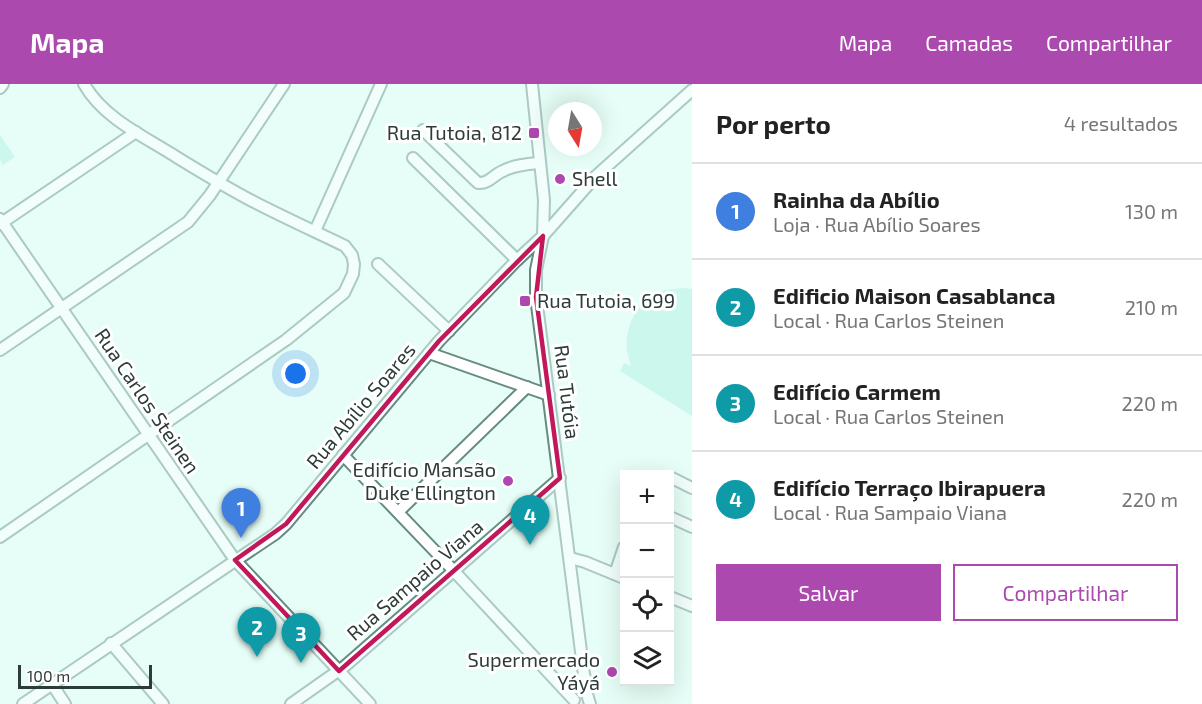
<!DOCTYPE html>
<html lang="pt">
<meta charset="utf-8">
<style>
body{margin:0;font-family:"Exo 2",sans-serif;background:#f2f2f2;color:#222}
.controls{position:absolute;right:18px;bottom:18px;display:grid;overflow:hidden;border-radius:0px;box-shadow:0 6px 24px #0002}
.controls button{width:54px;height:54px;display:grid;place-items:center;padding:0;border:0;border-bottom:2px solid #e0e0e0;background:#fff;color:#222;font:30px sans-serif}
.compass{position:absolute;left:548px;top:18px;width:54px;height:54px;border-radius:50%;background:#fff;box-shadow:0 6px 24px #0002;rotate:169deg}
.scale{position:absolute;left:18px;bottom:15px;width:134px;box-sizing:border-box;padding-left:6px;border:3px solid #2c3c38;border-top:0;font-size:16px;line-height:21px;white-space:nowrap;color:#2c3c38;-webkit-text-stroke:4px #fff;paint-order:stroke}
.you{position:absolute;left:296px;top:290px;width:21px;height:21px;margin:-15px;border:4px solid #fff;border-radius:50%;background:#1a73e8;box-shadow:0 0 0 9px #1a73e833}
.badge{display:grid;place-items:center;width:39px;height:39px;border-radius:50%;background:#ac49af;color:#fff;font-size:20px;font-weight:700}
.pin{position:absolute;translate:-50% -50px;filter:drop-shadow(0 2px 3px #0008)}
.pin::after{content:'';position:absolute;top:32px;width:21px;height:18px;background:inherit;clip-path:polygon(0 0,100% 0,50% 100%)}
.list{margin:0;padding:0;list-style:none}
h2{display:flex;justify-content:space-between;align-items:center;height:78px;margin:0;padding:0 24px;font-size:26px}
h2 small{font-size:20px;font-weight:400;color:#767676}
.list li{display:grid;grid-template-columns:39px 1fr auto;gap:18px;align-items:center;box-sizing:border-box;height:96px;padding:0 24px;border-top:2px solid #e0e0e0}
.list b{display:block;font-size:22px;white-space:nowrap}
.list p{margin:0;font-size:20px;white-space:nowrap;color:#767676}
.list em{font-size:20px;font-style:normal;color:#767676}
.actions{display:flex;gap:12px;padding:18px 24px}
.actions a{flex:1;padding:14px 0;border:2px solid #ac49af;border-radius:0px;text-align:center;font-size:21px;color:#ac49af}
.actions .main{background:#ac49af;color:#fff}
.icon{flex:none;width:33px;height:33px;fill:none;stroke:currentColor;stroke-width:2;stroke-linecap:round;stroke-linejoin:round}
.map{position:relative;flex:none;width:692px;height:620px;overflow:hidden}
header{display:flex;align-items:center;gap:36px;box-sizing:border-box;height:84px;padding:0 30px;background:#ac49af;color:#fff}
header strong{font-size:28px}
nav{display:flex;gap:33px;margin-inline-start:auto;font-size:21px}
main{display:flex}
aside{flex:1;background:#fff}
.map>svg:first-child{display:block}
.pitch{fill:#aef0de}
.lines{fill:none;stroke-linecap:round;stroke-linejoin:round}
.minor-casing{stroke:#668b81;stroke-width:14}
.minor{stroke:#fff;stroke-width:10}
.marked{fill:none;stroke:#c2185b;stroke-width:4.5;stroke-linejoin:round}
.poi-dot{fill:#ac49af;stroke:#fff;stroke-width:2}
.labels{text-anchor:middle;stroke-width:6;stroke-linejoin:round;paint-order:stroke}
.poi-label{font-size:20px;fill:#2c3c38;stroke:#fff;text-anchor:end}
.street-label{font-size:20px;fill:#2c3c38;stroke:#fff}
</style>
<header>
<strong>Mapa</strong>
<nav><a>Mapa</a><a>Camadas</a><a>Compartilhar</a></nav>
</header>
<main>
<div class="map">
<svg width="692" height="620" viewBox="0 0 692 620">
<rect width="100%" height="100%" fill="#e6fef7"/>
<g class="pitch">
<path d="M0,51L15,73L3,81L0,76Z"/>
<path d="M684,204L692,205V332L620,287L624,279L631,282C630,277 628,272 627,267C624,242 639,213 665,206C671,205 678,205 684,204Z"/>
</g>
<g class="lines">
<defs>
<g id="minor">
<path d="M532,0L544,116L543,152L536,186V213L586,607L590,620"/>
<path d="M0,4L3,0"/>
<path d="M423,46L478,99C489,100 493,91 503,87C514,81 528,80 540,79"/>
<path d="M413,74L517,176"/>
<path d="M0,135L235,476L370,620"/>
<path d="M0,140L136,48"/>
<path d="M315,147L381,0"/>
<path d="M378,180L449,247"/>
<path d="M0,266L188,138L210,111L284,0"/>
<path d="M429,269L549,311"/>
<path d="M343,371L453,486L574,616"/>
<path d="M670,393L692,404"/>
<path d="M398,428L527,303"/>
<path d="M670,433L692,443"/>
<path d="M0,453L286,256L344,209L353,190L354,180L352,171L345,162C318,149 292,137 266,124C233,108 201,88 170,69C139,50 102,32 84,0"/>
<path d="M570,474L585,478L624,494"/>
<path d="M615,490L624,463"/>
<path d="M670,513L692,522"/>
<path d="M111,559L163,620"/>
<path d="M52,600L65,620"/>
<path d="M561,600L574,598L585,593"/>
<path d="M23,620L275,450L286,440L439,257L517,176L543,152L596,92L692,6"/>
<path d="M291,620L345,582L560,394"/>
</g>
</defs>
<use href="#minor" class="minor-casing"/>
<use href="#minor" class="minor"/>
</g>
<path d="M0 0H692V620H0ZM543,152L536,213L560,394L339,587L235,476L286,440L439,257Z" fill="#e6fef7" fill-opacity=".55" fill-rule="evenodd"/>
<path class="marked" d="M543,152L536,213L560,394L339,587L235,476L286,440L439,257Z"/>
<g class="poi-dot">
<rect x="528" y="43" width="12" height="12" rx="3"/>
<circle cx="560" cy="95" r="6"/>
<rect x="519" y="211" width="12" height="12" rx="3"/>
<circle cx="508" cy="397" r="6"/>
<circle cx="612" cy="588" r="6"/>
</g>
<g class="labels">
<g class="poi-label">
<text x="522" y="56">Rua Tutoia, 812</text>
<text x="572" y="102" text-anchor="start">Shell</text>
<text x="537" y="224" text-anchor="start">Rua Tutoia, 699</text>
<text x="496" y="393">Edifício Mansão<tspan x="496" dy="23">Duke Ellington</tspan></text>
<text x="600" y="583">Supermercado<tspan x="600" dy="23">Yáyá</tspan></text>
</g>
<g class="street-label">
<text transform="translate(567 308) rotate(83)" y="7">Rua Tutóia</text>
<text transform="translate(147 317) rotate(56)" y="7">Rua Carlos Steinen</text>
<text transform="translate(361 322) rotate(-50)" y="7">Rua Abílio Soares</text>
<text transform="translate(415 496) rotate(-41)" y="7">Rua Sampaio Viana</text>
</g>
</g>
</svg>
<div class="controls">
<button>+</button>
<button>−</button>
<button><svg class="icon" aria-label="locate" viewBox="0 0 24 24"><circle cx="12" cy="12" r="6"/><path d="M12 2v4M12 18v4M2 12h4M18 12h4"/></svg></button>
<button><svg class="icon" aria-label="layers" viewBox="0 0 24 24"><path d="M12 4l9 5-9 5-9-5zM3 14l9 5 9-5"/></svg></button>
</div>
<svg class="compass" viewBox="-18 -18 36 36"><path d="M0-13l5 13h-10z" fill="#e53935"/><path d="M0 13l5-13h-10z" fill="#767676"/></svg>
<div class="scale">100 m</div>
<div class="you"></div>
<div class="pin badge" style="left:241px;top:454px;background:#3f7fe0">1</div>
<div class="pin badge" style="left:257px;top:573px;background:#0f9aa8">2</div>
<div class="pin badge" style="left:301px;top:579px;background:#0f9aa8">3</div>
<div class="pin badge" style="left:530px;top:461px;background:#0f9aa8">4</div>
</div>
<aside>
<h2>Por perto<small>4 resultados</small></h2>
<ul class="list">
<li><span class="badge" style="background:#3f7fe0">1</span><div><b>Rainha da Abílio</b><p>Loja · Rua Abílio Soares</p></div><em>130 m</em></li>
<li><span class="badge" style="background:#0f9aa8">2</span><div><b>Edificio Maison Casablanca</b><p>Local · Rua Carlos Steinen</p></div><em>210 m</em></li>
<li><span class="badge" style="background:#0f9aa8">3</span><div><b>Edifício Carmem</b><p>Local · Rua Carlos Steinen</p></div><em>220 m</em></li>
<li><span class="badge" style="background:#0f9aa8">4</span><div><b>Edifício Terraço Ibirapuera</b><p>Local · Rua Sampaio Viana</p></div><em>220 m</em></li>
</ul>
<div class="actions"><a class="main">Salvar</a><a>Compartilhar</a></div>
</aside>
</main>
